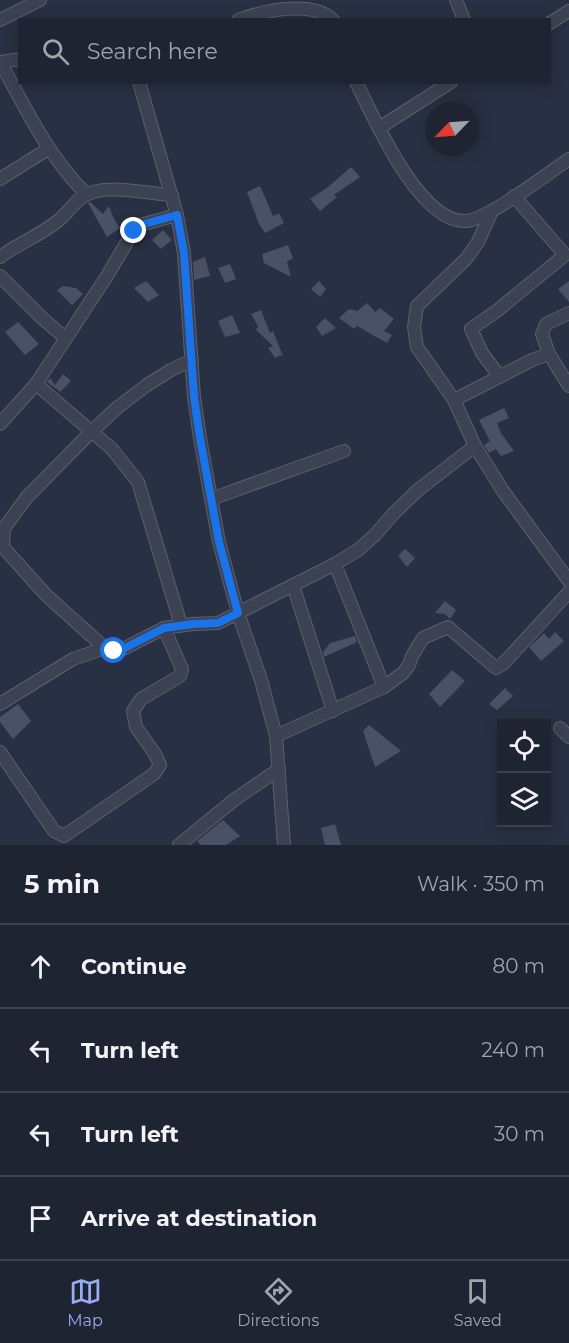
<!DOCTYPE html>
<meta charset="utf-8">
<style>
body{margin:0;font-family:Montserrat,sans-serif;background:#2b303e;color:#f1f3f6}
.controls{position:absolute;right:18px;bottom:18px;display:grid;overflow:hidden;border-radius:0px;box-shadow:0 3px 15px #0003}
.controls button{width:54px;height:54px;display:grid;place-items:center;padding:0;border:0;border-bottom:2px solid #3c414d;background:#1e2432;color:#f1f3f6;font:30px sans-serif}
.compass{position:absolute;left:425px;top:102px;width:54px;height:54px;border-radius:50%;background:#1e2432;box-shadow:0 3px 15px #0003;rotate:245deg}
.stop{position:absolute;width:18px;height:18px;margin:-14px;border:4px solid #1a73e8;border-radius:50%;background:#fff}
.stop.end{background:#1a73e8;border-color:#fff;box-shadow:0 2px 6px #0008}
.list{margin:0;padding:0;list-style:none}
h2{display:flex;justify-content:space-between;align-items:center;height:78px;margin:0;padding:0 24px;font-size:26px}
h2 small{font-size:20px;font-weight:400;color:#a1a4ac}
.list li{display:grid;grid-template-columns:39px 1fr auto;gap:18px;align-items:center;box-sizing:border-box;height:84px;padding:0 24px;border-top:2px solid #3c414d}
.list b{display:block;font-size:22px;white-space:nowrap}
.list em{font-size:20px;font-style:normal;color:#a1a4ac}
.icon{flex:none;width:33px;height:33px;fill:none;stroke:currentColor;stroke-width:2;stroke-linecap:round;stroke-linejoin:round}
.map{position:relative;flex:none;width:569px;height:845px;overflow:hidden}
.search{position:absolute;background:#1e2432;box-shadow:0 3px 15px #0003;left:18px;right:18px;top:18px;height:66px;display:flex;align-items:center;gap:15px;box-sizing:border-box;padding:0 21px;border-radius:0px;color:#a1a4ac;font-size:22px}
.sheet{height:414px;background:#1e2432}
nav{display:flex;justify-content:space-around;align-items:center;box-sizing:border-box;height:84px;border-top:2px solid #3c414d;background:#1e2432;font-size:16px;color:#a1a4ac}
nav a{display:grid;justify-items:center;gap:3px}
nav .on{color:#96adf5}
.map>svg:first-child{display:block}
.building{fill:#4a5167}
.lines{fill:none;stroke-linecap:round;stroke-linejoin:round}
.minor-casing{stroke:#5b6070;stroke-width:14}
.minor{stroke:#3d4253;stroke-width:12}
.route{stroke:#1a73e8;stroke-width:8}
</style>
<div class="map">
<svg width="569" height="845" viewBox="0 0 569 845">
<rect width="100%" height="100%" fill="#283043"/>
<g class="building">
<path d="M351,167L360,177L334,195L337,197L320,211L310,199L328,187Z"/>
<path d="M260,186L273,216L279,213L284,223L265,233L259,224L247,192Z"/>
<path d="M90,202L103,214L109,206L114,219L120,228L107,237L88,203Z"/>
<path d="M163,230L172,240L161,249L152,240Z"/>
<path d="M288,245L293,258L287,262L291,277L264,263L262,254Z"/>
<path d="M205,257L210,276L194,280L193,262Z"/>
<path d="M230,264L236,279L225,283L218,268Z"/>
<path d="M146,281L159,295L148,302L134,288Z"/>
<path d="M319,281L326,289L320,297L311,289Z"/>
<path d="M569,281V302L558,289Z"/>
<path d="M63,286L76,288L83,294L72,305L57,290Z"/>
<path d="M367,303L375,312L380,308L394,319L384,331L392,335L387,343L357,326L354,329L339,318L349,309L357,311Z"/>
<path d="M261,310L270,333L273,331L283,356L281,355L275,358L268,348L273,346L256,330L258,326L251,314Z"/>
<path d="M232,315L240,333L225,337L218,321Z"/>
<path d="M325,318L336,328L322,336L316,327Z"/>
<path d="M18,322L39,344L25,355L5,332Z"/>
<path d="M63,374L71,381L61,391L62,393L47,382L50,378L55,385Z"/>
<path d="M504,408L509,418L497,423L501,433L514,451L501,456L496,449L489,453L484,445L490,441L479,420Z"/>
<path d="M405,549L415,558L407,567L398,556Z"/>
<path d="M445,601L456,610L450,619L445,614L435,613Z"/>
<path d="M555,632L564,641L541,661L529,647L544,633L549,639Z"/>
<path d="M355,636L357,642L324,657L323,652L330,643Z"/>
<path d="M452,670L465,681L440,707L429,694Z"/>
<path d="M505,688L513,696L497,710L489,704Z"/>
<path d="M18,704L31,721L13,739L0,722V717Z"/>
<path d="M369,725L401,751L375,767L363,731Z"/>
<path d="M223,820L240,836L226,845H201L197,841Z"/>
<path d="M335,824L341,845H325L321,828Z"/>
</g>
<g class="lines">
<defs>
<g id="minor">
<path d="M456,0L464,20"/>
<path d="M0,20L40,0"/>
<path d="M238,20C266,10 312,0 333,20"/>
<path d="M550,23L569,11"/>
<path d="M0,62C26,109 48,156 86,194"/>
<path d="M0,62L20,59"/>
<path d="M139,82L177,215L184,253L194,397L200,438L219,542L238,613L261,680L276,736L284,845"/>
<path d="M356,82C374,118 420,225 467,221C490,218 547,174 569,159"/>
<path d="M379,128L451,82"/>
<path d="M0,179L48,149"/>
<path d="M492,211L478,242L466,259L417,306L414,327L417,347L454,400L475,446L503,491L569,581"/>
<path d="M0,257C19,243 41,235 59,220C68,213 75,200 86,195C106,183 149,194 172,195"/>
<path d="M0,276L41,317L65,338"/>
<path d="M549,354L569,386"/>
<path d="M192,360L171,370L147,385L118,407L92,431L27,497L4,528L3,547L46,595L105,648L114,651L123,649L164,628L193,624L218,623L335,564L358,550L375,535L394,513L418,490L475,446"/>
<path d="M500,377L482,353L471,329L498,310L565,255L514,196"/>
<path d="M36,384L112,449L138,482L181,625"/>
<path d="M454,400L532,360L549,354L542,334L546,324L569,313"/>
<path d="M0,424L36,384L107,276L134,230L144,224L177,215"/>
<path d="M211,499L344,451"/>
<path d="M335,564L384,687"/>
<path d="M293,585L333,711"/>
<path d="M0,704L73,659L105,648"/>
<path d="M560,728L569,737"/>
<path d="M276,736L384,687L403,673L409,665L412,656L423,638L448,627L496,668L503,664L569,592"/>
<path d="M0,752L54,831L64,836L154,774L160,765L155,754L136,727L133,711L141,699L180,676L182,669L164,628"/>
<path d="M179,845L234,800L279,769"/>
</g>
</defs>
<use href="#minor" class="minor-casing"/>
<use href="#minor" class="minor"/>
</g>
<g class="lines">
<path class="route" d="M114,651L123,649L164,628L193,624L218,623L238,613L219,542L200,438L194,397L184,253L177,215L144,224L134,231"/>
</g>
</svg>
<div class="controls">
<button><svg class="icon" aria-label="locate" viewBox="0 0 24 24"><circle cx="12" cy="12" r="6"/><path d="M12 2v4M12 18v4M2 12h4M18 12h4"/></svg></button>
<button><svg class="icon" aria-label="layers" viewBox="0 0 24 24"><path d="M12 4l9 5-9 5-9-5zM3 14l9 5 9-5"/></svg></button>
</div>
<svg class="compass" viewBox="-18 -18 36 36"><path d="M0-13l5 13h-10z" fill="#e53935"/><path d="M0 13l5-13h-10z" fill="#a1a4ac"/></svg>
<div class="stop" style="left:114px;top:651px"></div>
<div class="stop end" style="left:134px;top:231px"></div>
<div class="search"><svg class="icon" aria-label="search" viewBox="0 0 24 24"><circle cx="10" cy="10" r="6"/><path d="M15 15l6 6"/></svg>Search here</div>
</div>
<section class="sheet">
<h2>5 min<small>Walk · 350 m</small></h2>
<ul class="list">
<li><svg class="icon" aria-label="ahead" viewBox="0 0 24 24"><path d="M12 20V5M6 11l6-6 6 6"/></svg><div><b>Continue</b></div><em>80 m</em></li>
<li><svg class="icon" aria-label="left" viewBox="0 0 24 24"><path d="M17 20v-9H6M10 6l-5 5 5 5"/></svg><div><b>Turn left</b></div><em>240 m</em></li>
<li><svg class="icon" aria-label="left" viewBox="0 0 24 24"><path d="M17 20v-9H6M10 6l-5 5 5 5"/></svg><div><b>Turn left</b></div><em>30 m</em></li>
<li><svg class="icon" aria-label="arrive" viewBox="0 0 24 24"><path d="M6 21V4h12l-3 4 3 4H6"/></svg><div><b>Arrive at destination</b></div></li>
</ul>
</section>
<nav>
<a class="on"><svg class="icon" aria-label="map" viewBox="0 0 24 24"><path d="M3 6l6-2 6 2 6-2v14l-6 2-6-2-6 2zM9 4v14M15 6v14"/></svg>Map</a>
<a><svg class="icon" aria-label="directions" viewBox="0 0 24 24"><path d="M12 3l9 9-9 9-9-9zM9 14v-3h6M13 9l2 2-2 2"/></svg>Directions</a>
<a><svg class="icon" aria-label="saved" viewBox="0 0 24 24"><path d="M7 4h10v16l-5-4-5 4z"/></svg>Saved</a>
</nav>
